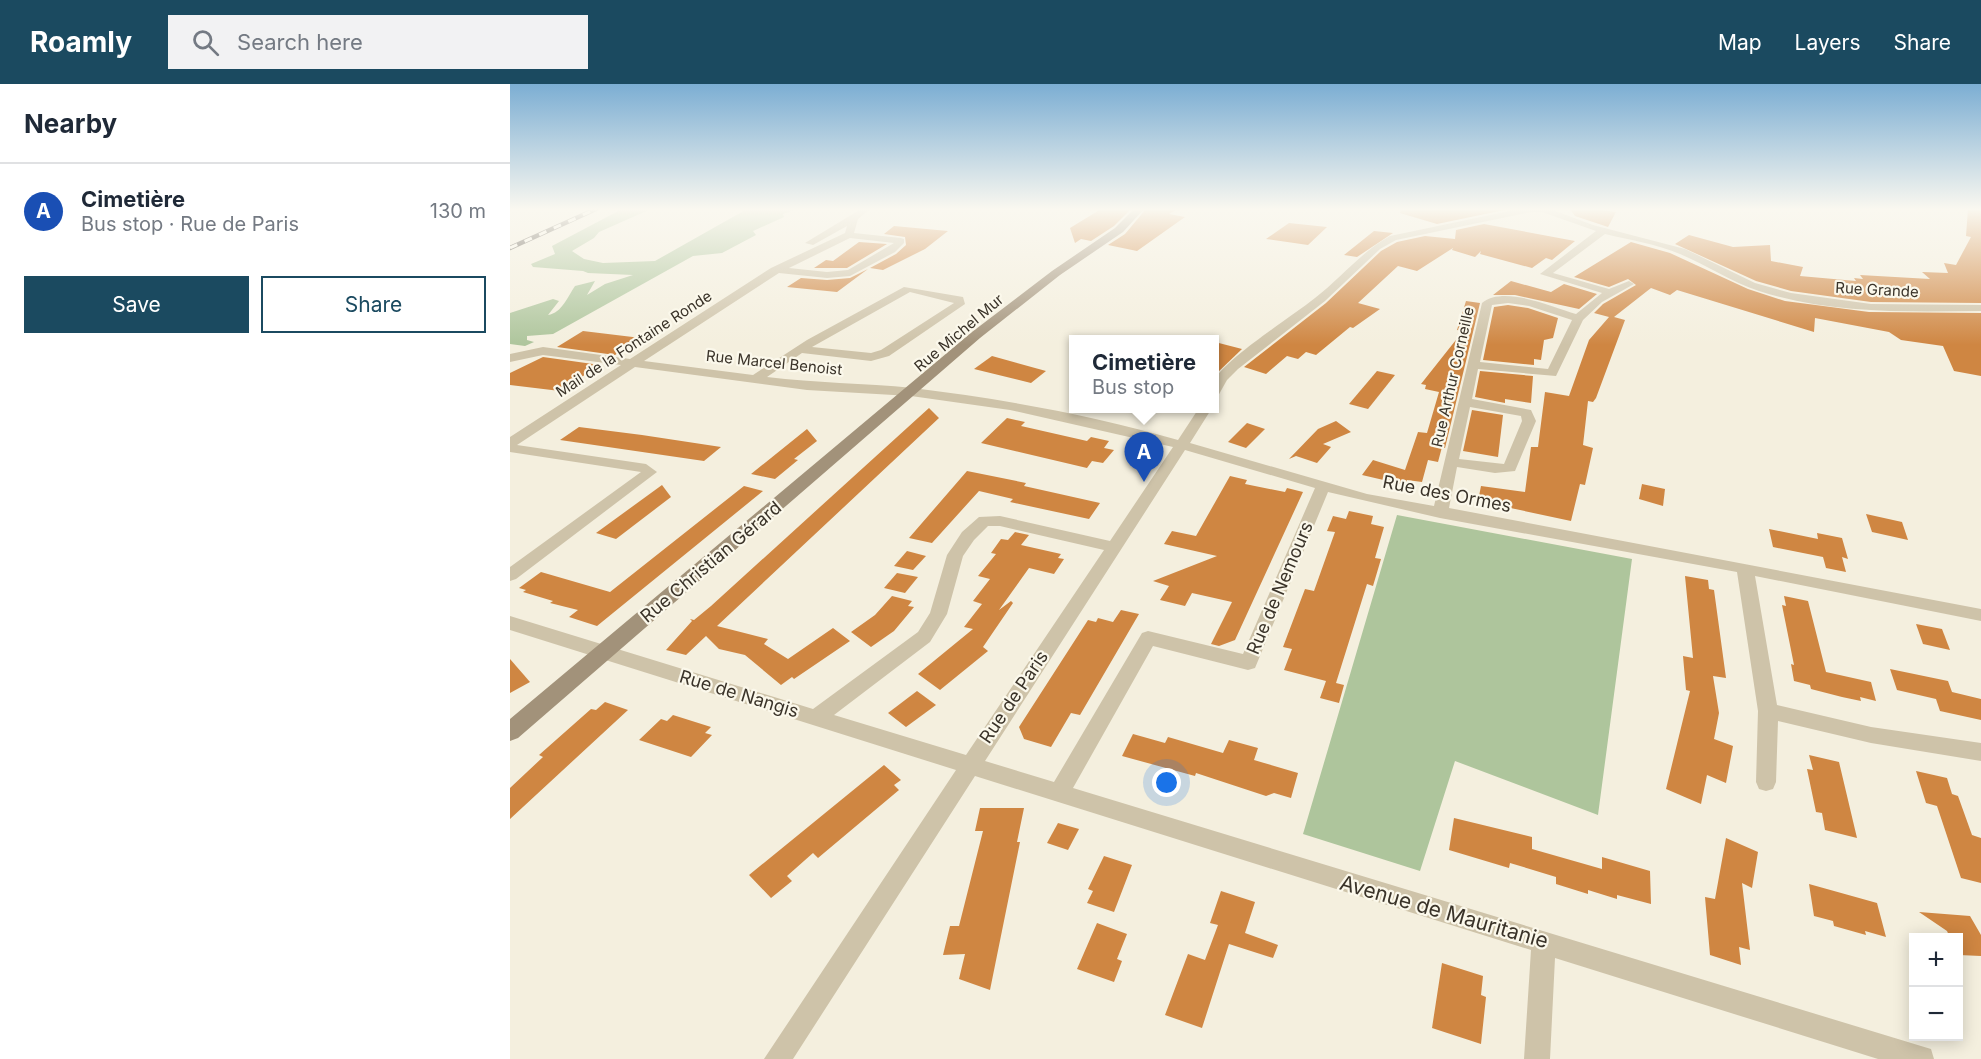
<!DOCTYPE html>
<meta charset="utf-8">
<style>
body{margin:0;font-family:Inter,sans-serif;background:#f2f2f3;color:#1f2937}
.controls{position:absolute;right:18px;bottom:18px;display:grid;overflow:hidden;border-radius:0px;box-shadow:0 3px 15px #0003}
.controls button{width:54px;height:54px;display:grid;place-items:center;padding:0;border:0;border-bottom:2px solid #e0e1e3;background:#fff;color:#1f2937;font:30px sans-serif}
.you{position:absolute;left:657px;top:699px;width:21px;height:21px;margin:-15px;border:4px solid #fff;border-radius:50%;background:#1a73e8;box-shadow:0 0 0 9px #1a73e833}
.badge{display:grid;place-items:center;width:39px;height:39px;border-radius:50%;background:#1b4a60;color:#fff;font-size:20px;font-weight:700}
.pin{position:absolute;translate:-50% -50px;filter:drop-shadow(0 2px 3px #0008)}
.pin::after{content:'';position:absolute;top:32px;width:21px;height:18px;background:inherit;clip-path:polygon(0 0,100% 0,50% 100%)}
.popup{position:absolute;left:559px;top:251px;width:150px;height:78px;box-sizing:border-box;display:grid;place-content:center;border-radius:0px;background:#fff;filter:drop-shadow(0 2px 4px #0005);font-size:20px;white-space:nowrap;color:#747a83}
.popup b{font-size:22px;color:#1f2937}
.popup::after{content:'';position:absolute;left:50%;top:100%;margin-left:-12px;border:12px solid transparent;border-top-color:#fff}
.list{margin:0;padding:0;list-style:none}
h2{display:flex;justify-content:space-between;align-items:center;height:78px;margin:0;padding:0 24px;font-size:26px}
h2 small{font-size:20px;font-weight:400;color:#747a83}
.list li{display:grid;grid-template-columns:39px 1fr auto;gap:18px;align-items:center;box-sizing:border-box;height:96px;padding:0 24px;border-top:2px solid #e0e1e3}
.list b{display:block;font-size:22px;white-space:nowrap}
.list p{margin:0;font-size:20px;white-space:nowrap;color:#747a83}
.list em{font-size:20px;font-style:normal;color:#747a83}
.actions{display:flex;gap:12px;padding:18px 24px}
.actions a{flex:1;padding:14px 0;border:2px solid #1b4a60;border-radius:0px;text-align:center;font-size:21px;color:#1b4a60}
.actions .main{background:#1b4a60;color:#fff}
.icon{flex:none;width:33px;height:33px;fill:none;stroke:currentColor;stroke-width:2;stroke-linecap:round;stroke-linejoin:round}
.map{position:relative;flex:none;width:1471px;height:975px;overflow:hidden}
header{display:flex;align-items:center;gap:36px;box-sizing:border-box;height:84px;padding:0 30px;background:#1b4a60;color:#fff}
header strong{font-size:28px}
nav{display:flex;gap:33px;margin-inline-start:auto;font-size:21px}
.search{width:420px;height:54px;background:#f2f2f3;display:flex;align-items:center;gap:15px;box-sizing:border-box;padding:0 21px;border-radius:0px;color:#747a83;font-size:22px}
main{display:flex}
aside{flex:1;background:#fff}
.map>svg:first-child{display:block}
.green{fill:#aec59c}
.building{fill:#cf8642}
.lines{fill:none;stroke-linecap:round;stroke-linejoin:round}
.street{fill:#cec3a9;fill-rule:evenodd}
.secondary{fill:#a2927a;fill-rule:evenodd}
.rail-casing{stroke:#3a3329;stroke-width:4.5}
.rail{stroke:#fbf8eb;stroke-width:3;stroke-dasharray:8;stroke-linecap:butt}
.labels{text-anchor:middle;stroke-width:4.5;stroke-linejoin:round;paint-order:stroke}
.far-street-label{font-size:15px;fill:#3a3329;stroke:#fbf8eb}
.street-label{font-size:18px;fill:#3a3329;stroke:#fbf8eb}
.near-street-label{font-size:21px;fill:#3a3329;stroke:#fbf8eb}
</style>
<header>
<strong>Roamly</strong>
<div class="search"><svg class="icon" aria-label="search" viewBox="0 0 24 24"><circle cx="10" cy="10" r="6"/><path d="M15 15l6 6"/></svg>Search here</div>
<nav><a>Map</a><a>Layers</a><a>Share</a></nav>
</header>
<main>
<aside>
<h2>Nearby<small></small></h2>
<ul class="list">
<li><span class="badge" style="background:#1a4fb4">A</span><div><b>Cimetière</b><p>Bus stop · Rue de Paris</p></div><em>130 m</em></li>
</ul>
<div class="actions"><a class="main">Save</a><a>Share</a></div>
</aside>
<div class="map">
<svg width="1471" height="975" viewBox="0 0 1471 975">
<rect width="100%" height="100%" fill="#f4efde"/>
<g class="green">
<path d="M112,125H141L89,148L84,154L62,167L74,175L93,179L145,177L237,125H287L273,130L274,133L243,147L246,151L212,169L183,172L43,250L17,252V256L24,258L15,262L0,260V229L43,215L49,217L38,231C52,229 58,212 65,202L85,197L77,211L95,200L123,191L78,189L73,187L23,183L21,180L45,170L42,162Z"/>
<path d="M887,431L1122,475L1088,731L945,677L910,787L793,750Z"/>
</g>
<g class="building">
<path d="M591,125H621L604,142L581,157L571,155L565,159L560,144Z"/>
<path d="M636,125H668L659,130L675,133L627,167L598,161L615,150Z"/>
<path d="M891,125H999L927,140L890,129Z"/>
<path d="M1060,125H1084L1106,128L1098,143L1065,132Z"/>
<path d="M1458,125H1471V219L1361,218L1281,207L1246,197L1165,160L1179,151L1223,163L1260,161L1261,177L1293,183L1290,192L1346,197L1344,194L1353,195L1350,191L1420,195L1412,188L1438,189L1434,179L1446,181L1461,153L1456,152Z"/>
<path d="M779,139L817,143L798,161L756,155Z"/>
<path d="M974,140L1065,157L1042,176L1036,174L1022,184L970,170L971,167L965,173L942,166L943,164L907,187L888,182L848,219L870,225L843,244L840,243L806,271L796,268L788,275L777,272L756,290L734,283L816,219L871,167L887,158L915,152L945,155L946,146Z"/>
<path d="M384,142L438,147L415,165L373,186L360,184L386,170L396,161L395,153L374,150Z"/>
<path d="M864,147L883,149L847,173L834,171Z"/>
<path d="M349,158L377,160L337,184H304L316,176L323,177Z"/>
<path d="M1121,158L1160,169L1238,205L1275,217L1359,228L1471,229V292L1444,287L1433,262L1391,256L1379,248L1305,234L1304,248L1167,206L1160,211L1141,204L1104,233L1115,236L1086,314L1083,318L1078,317L1073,361L1083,364L1075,401L1070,400L1061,437L968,417L971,402L1015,408L1021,363H1028L1035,308L1059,312L1079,256L1099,233L1084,229L1093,220L1126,201L1118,195L1099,203L1064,193Z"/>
<path d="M358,185L327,208L277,203L291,194L317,196L340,194Z"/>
<path d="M1001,197L1041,208L1054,200L1087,210L1069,225L1005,211H983Z"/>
<path d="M956,217L970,219L935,364L932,363L928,378L918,376L912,398L897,396L895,401L852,391L863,376L895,386L908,348L917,349L929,308L915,305L916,301L911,300L953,247L947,246Z"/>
<path d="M998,221L1018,224L1048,234L1043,254L1034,256L1031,276L1024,275V281L973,276L984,223Z"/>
<path d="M73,247L131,254L105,271L47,263Z"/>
<path d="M705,258L732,265L705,291Z"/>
<path d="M482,272L536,287L521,299L464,285Z"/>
<path d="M33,273L90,281L50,307L0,301V289Z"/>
<path d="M867,287L885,291L858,325L839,320Z"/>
<path d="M970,287L1023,292L1021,319L995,315V319L965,313Z"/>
<path d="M419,324L429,334L207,542L258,555L254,560L278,575L323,544L340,557L284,595L282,593L271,601L235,571L209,565L196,552L176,571L156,566L182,537L180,535L184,536L201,522Z"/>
<path d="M962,326L993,331L988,373L953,367Z"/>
<path d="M497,334L515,338L511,342L577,357L581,353L599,357L594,364L604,366L593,379L582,377L577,384L471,359Z"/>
<path d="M826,337L841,348L813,360L821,363L807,379L786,372L779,375L808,345Z"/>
<path d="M737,339L755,345L736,364L718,358Z"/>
<path d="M69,343L132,351L211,363L194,377L50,356Z"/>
<path d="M297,345L307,357L284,375L288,376L265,395L241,390Z"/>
<path d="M457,387L516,399L514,402L590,419L579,435L500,418L503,415L469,407L422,459L399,454Z"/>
<path d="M720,392L737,396L735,400L775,408L777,404L793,408L725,556L709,562L701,560L722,518L682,509L675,522L650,516L659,502L643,497L707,472L654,460L662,447L686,452Z"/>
<path d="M1132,400L1155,405L1153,422L1129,415Z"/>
<path d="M152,401L161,413L106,455L86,449Z"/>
<path d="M234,402L253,407L87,542L59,533L68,526L40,519L43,517L13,508L16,506L9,504L31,488L100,508Z"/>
<path d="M839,427L863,432L861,440L874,443L865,474L871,475L863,502L857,500L826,599L834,601L829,619L810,614L816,597L774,586L782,565L773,563L795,505L804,507L825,448L817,447L823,432L836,435Z"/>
<path d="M1356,430L1392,438L1398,456L1362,448Z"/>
<path d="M1259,445L1308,455L1307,449L1332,454L1338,475L1332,473L1336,488L1316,484L1313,473L1263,463Z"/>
<path d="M505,448L519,451L511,461L551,470L548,474L554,475L544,490L519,484L489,526L501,517L503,519L473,563L478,567L430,606L408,590L463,545L454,543L472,520L463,517L480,495L468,492L486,470L481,469L491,455L498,456Z"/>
<path d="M397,467L416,472L403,486L384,482Z"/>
<path d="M387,489L408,493L395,509L374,504Z"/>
<path d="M1175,492L1198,496L1199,505L1204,506L1216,594L1203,592L1209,629L1204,655L1223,662L1216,699L1197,691L1191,720L1156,705L1180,607L1176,606L1173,572L1183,574Z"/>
<path d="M382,512L402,517L398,522L404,523L384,547L361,563L341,548L365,531Z"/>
<path d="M1274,512L1298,517L1316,588L1361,598L1366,617L1350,613L1351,617L1332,613L1301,605L1300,601L1284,597L1281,580L1284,581L1272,521L1276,522Z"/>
<path d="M611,526L629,530L570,631L561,629L541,663L514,655L509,643L578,536L586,538L588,534L603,538Z"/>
<path d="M1406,540L1432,545L1440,566L1413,560Z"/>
<path d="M0,575L20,598L0,609Z"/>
<path d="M1380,585L1438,597L1442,608L1471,615V636L1430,627L1426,615L1387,606Z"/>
<path d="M407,607L426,621L396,643L378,629Z"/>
<path d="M95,618L118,626L0,735V704L33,673L29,671L81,625L86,626Z"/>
<path d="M163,631L201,643L195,649L202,651L181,673L129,656L151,635L157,637Z"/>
<path d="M623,650L655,659L658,653L713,669L719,656L748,664L744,676L788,689L781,714L764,709L756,712L686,689L685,692L612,672Z"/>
<path d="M1299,671L1329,678L1347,754L1315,746L1312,729L1306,728L1297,685L1303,686Z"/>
<path d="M374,681L391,696L384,701L389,706L308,774L303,769L277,792L282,797L261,814L239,791Z"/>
<path d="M1406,687L1437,694L1442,710L1448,712L1462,751L1471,754V799L1451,794L1427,722L1416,719Z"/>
<path d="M470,724H514L507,758H510L480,906L449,895L455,870L433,871L440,842H449L473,747H465Z"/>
<path d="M944,734L1022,753V765L1092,785V773L1140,787L1141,820L1107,811V815L1078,806V810L1046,800V793L1000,779L999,784L939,766Z"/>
<path d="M548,739L569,745L558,766L537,759Z"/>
<path d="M1216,754L1248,768L1242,804L1232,799L1240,866L1229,863L1231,881L1200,871L1195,813L1205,815Z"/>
<path d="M594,772L622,781L604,828L577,819L583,807L578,805Z"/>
<path d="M1299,800L1367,819L1376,853L1355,847L1356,851L1324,842L1323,837L1304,832Z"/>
<path d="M711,807L745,818L735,849L768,861L763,874L719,860L692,944L655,931L678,870L695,876L708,841L700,839Z"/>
<path d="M1409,828L1460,832L1471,851V872L1449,871V854H1440L1437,847Z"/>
<path d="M587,839L617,850L607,875L612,877L604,898L567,885Z"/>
<path d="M932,879L973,892L971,911L976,913L971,960L922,944Z"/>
</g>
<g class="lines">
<path class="street" d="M351,125H360L348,135L344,149L391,154L394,155V159L385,168L340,192L317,194L269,189L134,277L243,291L297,256L394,203L453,213L455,220L379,272L361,277L292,269L257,293C305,299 354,299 403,304C492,315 582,331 668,356L689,324H702L680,359L857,410L924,422L972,219C994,201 1042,223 1066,230L1092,209L1030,190L1086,147L1032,128H1021L886,156L870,165L815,217L728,285L717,296L708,312L704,313V296C719,272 780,234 805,214C831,194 851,168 880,152L1009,125H1040L1083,141L1175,165L1245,199L1281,209L1361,220L1471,221V227C1397,228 1320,230 1249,207C1221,198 1197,181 1170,170C1146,160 1120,156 1095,150L1043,189L1099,205L1119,197L1124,200L1092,218L1073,236L1046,292L968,285L962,315L1021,326L1026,337L1005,387L985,389L947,383L939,424L1471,525V537L1245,492L1267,621L1361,643L1471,659V677L1361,659L1268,637L1266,698L1263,705L1256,707L1249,705L1246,698L1248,627L1227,488L930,434L818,408L745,584L738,586L643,562L563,704L1411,962L1421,965L1424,975H1368L1045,874L1040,975H1014L1021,866L465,692L283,975H254L446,686L0,546V532L303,625L408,548L420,529L437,471L452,448L469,433L490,432L600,457L663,363L500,326L401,312L297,306L125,283L7,361L136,380L147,388L6,495L0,497V483L131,388L0,368V353L111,281L33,271L0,278V270L33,263L120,275L261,184L335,149L337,142L303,161L295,159ZM340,154L384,159L338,186L317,188L279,184ZM400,208L444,219L371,266L361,269L302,263ZM998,219L1019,222L1062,236L1038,285L970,278L982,221ZM960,323L1011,332L1012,337L994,380L949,375ZM675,366L805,404L733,570L638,547L632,549L544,698L475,677ZM478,442H490L594,466L456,671L324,631L420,558L437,530L453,472L464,456Z"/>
<path class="secondary" d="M624,125H634L613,148L550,191L470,254L8,654L0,657V635L462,248L542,187L605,144Z"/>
<defs>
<path id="rail" d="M0,164L86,125"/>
</defs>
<use href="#rail" class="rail-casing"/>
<use href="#rail" class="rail"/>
</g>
<linearGradient id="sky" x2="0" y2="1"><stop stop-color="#7caed3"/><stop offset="0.48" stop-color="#faf8f0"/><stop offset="1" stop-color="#faf8f0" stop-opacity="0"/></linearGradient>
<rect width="1471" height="261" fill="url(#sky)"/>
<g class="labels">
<g class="far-street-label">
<text transform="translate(1367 206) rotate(3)" y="5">Rue Grande</text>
<text transform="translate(449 249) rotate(-40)" y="5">Rue Michel Mur</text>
<text transform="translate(124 260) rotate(-33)" y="5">Mail de la Fontaine Ronde</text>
<text transform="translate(264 279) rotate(6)" y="5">Rue Marcel Benoist</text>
<text transform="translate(943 293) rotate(-77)" y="5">Rue Arthur Corneille</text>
</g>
<g class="street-label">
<text transform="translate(937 410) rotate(11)" y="6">Rue des Ormes</text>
<text transform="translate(201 478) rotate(-40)" y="6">Rue Christian Gérard</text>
<text transform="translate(770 504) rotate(-67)" y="6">Rue de Nemours</text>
<text transform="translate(229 610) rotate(17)" y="6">Rue de Nangis</text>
<text transform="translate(504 613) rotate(-56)" y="6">Rue de Paris</text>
</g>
<g class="near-street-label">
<text transform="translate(934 828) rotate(16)" y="7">Avenue de Mauritanie</text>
</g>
</g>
</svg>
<div class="controls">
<button>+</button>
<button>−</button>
</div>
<div class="you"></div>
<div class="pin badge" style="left:634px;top:398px;background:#1a4fb4">A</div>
<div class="popup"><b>Cimetière</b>Bus stop</div>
</div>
</main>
